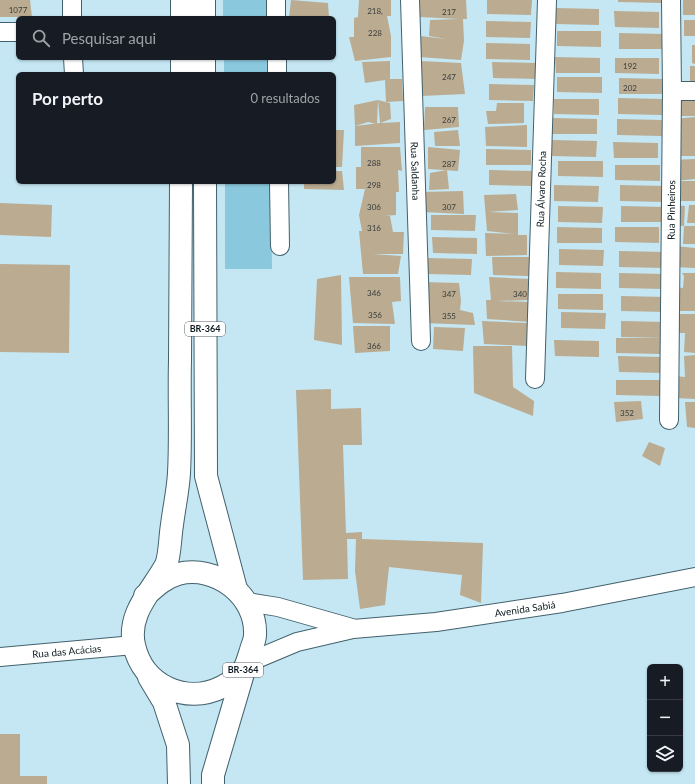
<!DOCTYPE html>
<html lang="pt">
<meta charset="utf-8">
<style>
body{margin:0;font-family:Lato,sans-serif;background:#20242c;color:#f1f3f6}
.controls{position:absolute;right:12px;bottom:12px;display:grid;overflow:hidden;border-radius:6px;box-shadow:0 1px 3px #0004}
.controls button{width:36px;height:36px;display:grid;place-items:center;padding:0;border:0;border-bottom:1px solid #363941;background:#171b24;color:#f1f3f6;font:20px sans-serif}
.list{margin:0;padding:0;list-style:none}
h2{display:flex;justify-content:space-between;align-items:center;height:52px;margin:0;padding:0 16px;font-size:17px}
h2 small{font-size:13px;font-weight:400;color:#9ea1a6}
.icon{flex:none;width:22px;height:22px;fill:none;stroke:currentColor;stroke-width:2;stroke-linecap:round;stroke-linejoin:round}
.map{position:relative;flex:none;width:695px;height:784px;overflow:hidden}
.search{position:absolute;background:#171b24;box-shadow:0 1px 3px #0004;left:16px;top:16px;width:320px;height:44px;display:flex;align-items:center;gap:10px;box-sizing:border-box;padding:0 14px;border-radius:6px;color:#9ea1a6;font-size:15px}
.panel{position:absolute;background:#171b24;box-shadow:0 1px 3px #0004;left:16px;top:72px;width:320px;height:112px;border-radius:6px}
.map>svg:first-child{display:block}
.green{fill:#8ac9dd}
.building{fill:#bbab91}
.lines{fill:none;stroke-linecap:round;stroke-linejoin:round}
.minor-casing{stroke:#42616c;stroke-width:20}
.major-casing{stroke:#42616c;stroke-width:24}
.minor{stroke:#fff;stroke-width:18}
.major{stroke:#fff;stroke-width:22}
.labels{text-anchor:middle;stroke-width:3;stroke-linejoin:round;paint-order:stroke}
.number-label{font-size:8px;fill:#383e3c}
.shield{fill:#fff;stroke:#565f62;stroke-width:1}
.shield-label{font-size:9px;font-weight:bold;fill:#0d1a1f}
.street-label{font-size:10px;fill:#0d1a1f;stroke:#fff}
</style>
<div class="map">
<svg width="695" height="784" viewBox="0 0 695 784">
<rect width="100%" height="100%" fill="#c4e7f3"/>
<g class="green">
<rect x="223" y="0" width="46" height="18"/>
<path d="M224,58H269L270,74H224Z"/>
<path d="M225,182H271L272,269H225Z"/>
</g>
<g class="building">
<path d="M0,0H30L32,17H0Z"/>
<path d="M291,0L328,3L329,18H289Z"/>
<path d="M359,0H391V16H387L391,36V57L355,61L349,37H354V18L358,17Z"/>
<path d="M418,0H466L467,19H463L464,41L461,60L419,57L420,36L446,39L429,36L430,20L459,19L420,17Z"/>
<path d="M487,0H532L531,15L487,14Z"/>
<path d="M618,0H663V3L618,2Z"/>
<rect x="683" y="0" width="12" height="15"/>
<path d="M555,8L599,9V25L555,24Z"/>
<path d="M614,11L659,12V28L615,27Z"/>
<rect x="684" y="20" width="11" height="16"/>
<path d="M486,21L531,22L530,38L486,37Z"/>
<path d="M557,31H601V47L557,46Z"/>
<path d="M619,33L663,34V49H619Z"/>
<path d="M486,43L530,44V60L486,59Z"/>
<path d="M692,45H695V64L692,63Z"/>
<path d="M555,57L600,58V73H556Z"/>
<path d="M615,58H659V74L615,73Z"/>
<path d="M390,61V79H402L403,101L386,102L390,103L391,119L380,123L400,122V143L355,146V126L380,123L378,100L377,124L368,122L355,126L354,105L378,100L386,102L385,80L365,83L362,62Z"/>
<path d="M420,61L461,63L465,94L421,96Z"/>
<path d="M492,62L537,63V79L493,78Z"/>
<rect x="690" y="66" width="5" height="16"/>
<path d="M557,77H602V93L557,92Z"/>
<path d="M619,78L664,79L663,94H619Z"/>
<path d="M489,84L534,85L533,101L489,100Z"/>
<path d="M695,95V116H675V96Z"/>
<path d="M618,98L663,99L662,115L618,114Z"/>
<path d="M554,99H599V115L554,114Z"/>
<path d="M497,103H524V123L488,124L486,111H496Z"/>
<path d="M425,107H458L459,127L424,130Z"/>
<path d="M695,117V156H675V119Z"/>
<path d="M552,118L597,119V134H552Z"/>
<path d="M617,119L662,120V136L617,135Z"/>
<path d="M527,125V147L486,146L485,127Z"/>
<path d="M334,130H344L342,167H334Z"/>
<path d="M458,130L460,146H435L434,132Z"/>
<path d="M552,140L597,141L596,157L552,156Z"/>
<path d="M613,142L658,143V158H614Z"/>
<path d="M361,147H400L402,171L398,170L399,192H396V215L384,216H390L393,232H404L403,254H373L401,256L398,274H363L359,231H362L359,215L365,189H356V167H361Z"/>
<path d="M428,147L460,150L458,171L428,169Z"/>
<path d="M486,149L531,150V165H486Z"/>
<path d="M695,159V179L675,181H695V201H672V160Z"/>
<path d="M558,161H603V177L558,176Z"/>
<path d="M615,165H660V181L615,180Z"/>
<path d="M447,170L449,189L429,190L430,173Z"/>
<path d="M489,170L533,171V186L489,185Z"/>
<path d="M334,171H342L344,190L304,189V182H334Z"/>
<path d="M554,185L599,186L598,202L554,201Z"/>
<path d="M620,185L665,186L664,202L620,201Z"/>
<path d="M463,191L464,214L422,212L421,192Z"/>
<path d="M516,194L518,210L488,212L518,213V235H527V255L486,256L485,233L514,234L487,231L484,195Z"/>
<path d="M0,203L52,205L51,237L0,235Z"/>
<path d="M671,205L685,206L684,226L672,225Z"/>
<path d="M689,205H695V223H687Z"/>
<path d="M558,206L603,207L602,223L558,222Z"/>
<path d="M621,206L666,207V222H621Z"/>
<path d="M431,215H476L475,231L431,230Z"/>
<path d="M684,226H695V244H683Z"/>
<path d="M557,227L602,228V243H557Z"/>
<path d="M615,227H659V243L615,242Z"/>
<path d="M432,237L477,238V254L433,253Z"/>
<path d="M675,246L695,248V268L673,267Z"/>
<path d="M559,249L604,250L603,266L559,265Z"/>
<path d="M619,251L664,252V268L619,267Z"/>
<path d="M492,257H529V276L493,275Z"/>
<path d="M427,258L472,259L471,275L427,274Z"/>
<path d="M0,264L70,265L69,353L0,352Z"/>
<path d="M556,272L601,273V289L556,288Z"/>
<path d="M619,273L664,274V289L619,288Z"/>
<path d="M682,273H695V311H671L674,287L683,288L684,276Z"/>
<path d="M341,275L342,345L314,340L317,279Z"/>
<path d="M349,277H400L401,301L392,302L395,324L353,323Z"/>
<path d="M489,277L531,279V300L496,301L530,302L531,322L487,319L486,300H491Z"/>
<path d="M422,282L459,283L461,301L460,310L473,313L475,325L423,323Z"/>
<path d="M558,294H603V310L558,309Z"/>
<path d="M621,296L666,297V312L621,311Z"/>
<path d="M561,312L606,313L605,329L561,328Z"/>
<path d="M674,314H695V353L684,352L685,333H675Z"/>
<path d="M482,321L528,323L527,346L484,344Z"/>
<path d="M621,321L666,322L665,338L621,337Z"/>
<path d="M353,326H390V351L355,353Z"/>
<path d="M434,327L465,328L463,351L433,349Z"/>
<path d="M616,338H660V354L616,353Z"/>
<path d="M554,340L599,341V357L555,356Z"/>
<path d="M473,346H512L513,387L534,401L533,416L474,393Z"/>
<path d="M695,355V399L676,398L675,376L685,377L684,356Z"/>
<path d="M618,356L663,357V373L619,372Z"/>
<path d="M616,380H660V396L616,395Z"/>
<path d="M331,389V409L361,408L362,445H343L346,533L362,532V539L483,543L481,603L460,595L462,575L389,567L385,605L360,609L355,571L356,539H347L348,579L303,580L296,390Z"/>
<path d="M641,401L643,419L616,422L614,402Z"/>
<path d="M685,402H695V428L687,427Z"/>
<path d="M649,442L665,448L660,466L642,456Z"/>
<path d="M0,734H20V776H47V784H0Z"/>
</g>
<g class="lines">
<defs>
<g id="minor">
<path d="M72,0V18"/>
<path d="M276,0V18"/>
<path id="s1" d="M410,0L421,341"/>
<path d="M0,32H18"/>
<path d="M73,58L74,74"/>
<path d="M277,58V74"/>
<path d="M672,91H695"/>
<path d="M279,182L280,246"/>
<path id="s2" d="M535,379L547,0"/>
<path id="s3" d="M669,420L672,91L671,0"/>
<path d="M247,602L278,607L352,628"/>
<path id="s4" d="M0,657L134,645"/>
<path id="s5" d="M247,663L297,642L353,629L436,622L562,603L695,577"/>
</g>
<g id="major">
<path d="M204,0V18"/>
<path d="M182,18V0"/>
<path d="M204,58V74"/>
<path d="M182,74V58"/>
<path d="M205,182L206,476L236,589"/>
<path d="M145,596C155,587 164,578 178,574C216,564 257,596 255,635C255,640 252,646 251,650C249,656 247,664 244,669C239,677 230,683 222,687C186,705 143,686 134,645C127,613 152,591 166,565C170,556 170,536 172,525C174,508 178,491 179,473C181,436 179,398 180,360C180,301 181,241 181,182"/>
<path d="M149,677L164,702L178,745L179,784"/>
<path d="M213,784V775L244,670"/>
</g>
</defs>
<use href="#minor" class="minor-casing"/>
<use href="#major" class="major-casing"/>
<use href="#minor" class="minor"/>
<use href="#major" class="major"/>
</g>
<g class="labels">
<g class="number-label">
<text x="18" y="13">1077</text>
<text x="375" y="14">218,</text>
<text x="449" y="15">217</text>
<text x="375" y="36">228</text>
<text x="630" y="69">192</text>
<text x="449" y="80">247</text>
<text x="630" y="91">202</text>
<text x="449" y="123">267</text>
<text x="374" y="166">288</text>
<text x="449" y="167">287</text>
<text x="374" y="188">298</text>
<text x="374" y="210">306</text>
<text x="449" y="210">307</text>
<text x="374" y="231">316</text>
<text x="374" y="296">346</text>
<text x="449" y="297">347</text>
<text x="520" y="297">340</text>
<text x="375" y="318">356</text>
<text x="449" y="319">355</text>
<text x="374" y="349">366</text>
<text x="627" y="416">352</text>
</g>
<g class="shield">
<rect x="185" y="322" width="40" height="14" rx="3"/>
<rect x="223" y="663" width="40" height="14" rx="3"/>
</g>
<g class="shield-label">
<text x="205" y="332">BR-364</text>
<text x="243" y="673">BR-364</text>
</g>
<g class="street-label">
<text dy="4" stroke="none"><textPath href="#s1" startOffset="171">Rua Saldanha</textPath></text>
<text dy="4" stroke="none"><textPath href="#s2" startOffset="190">Rua Álvaro Rocha</textPath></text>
<text dy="4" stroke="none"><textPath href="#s3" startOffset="210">Rua Pinheiros</textPath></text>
<text dy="4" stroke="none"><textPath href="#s5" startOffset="285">Avenida Sabiá</textPath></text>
<text dy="4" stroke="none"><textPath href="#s4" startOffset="67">Rua das Acácias</textPath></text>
</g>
</g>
</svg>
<div class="controls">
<button>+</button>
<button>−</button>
<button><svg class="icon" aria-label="layers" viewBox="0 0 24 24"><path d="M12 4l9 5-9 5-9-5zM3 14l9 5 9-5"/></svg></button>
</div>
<div class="search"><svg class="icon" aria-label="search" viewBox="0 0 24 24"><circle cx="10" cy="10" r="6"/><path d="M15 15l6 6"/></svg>Pesquisar aqui</div>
<section class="panel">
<h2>Por perto<small>0 resultados</small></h2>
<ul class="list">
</ul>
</section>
</div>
